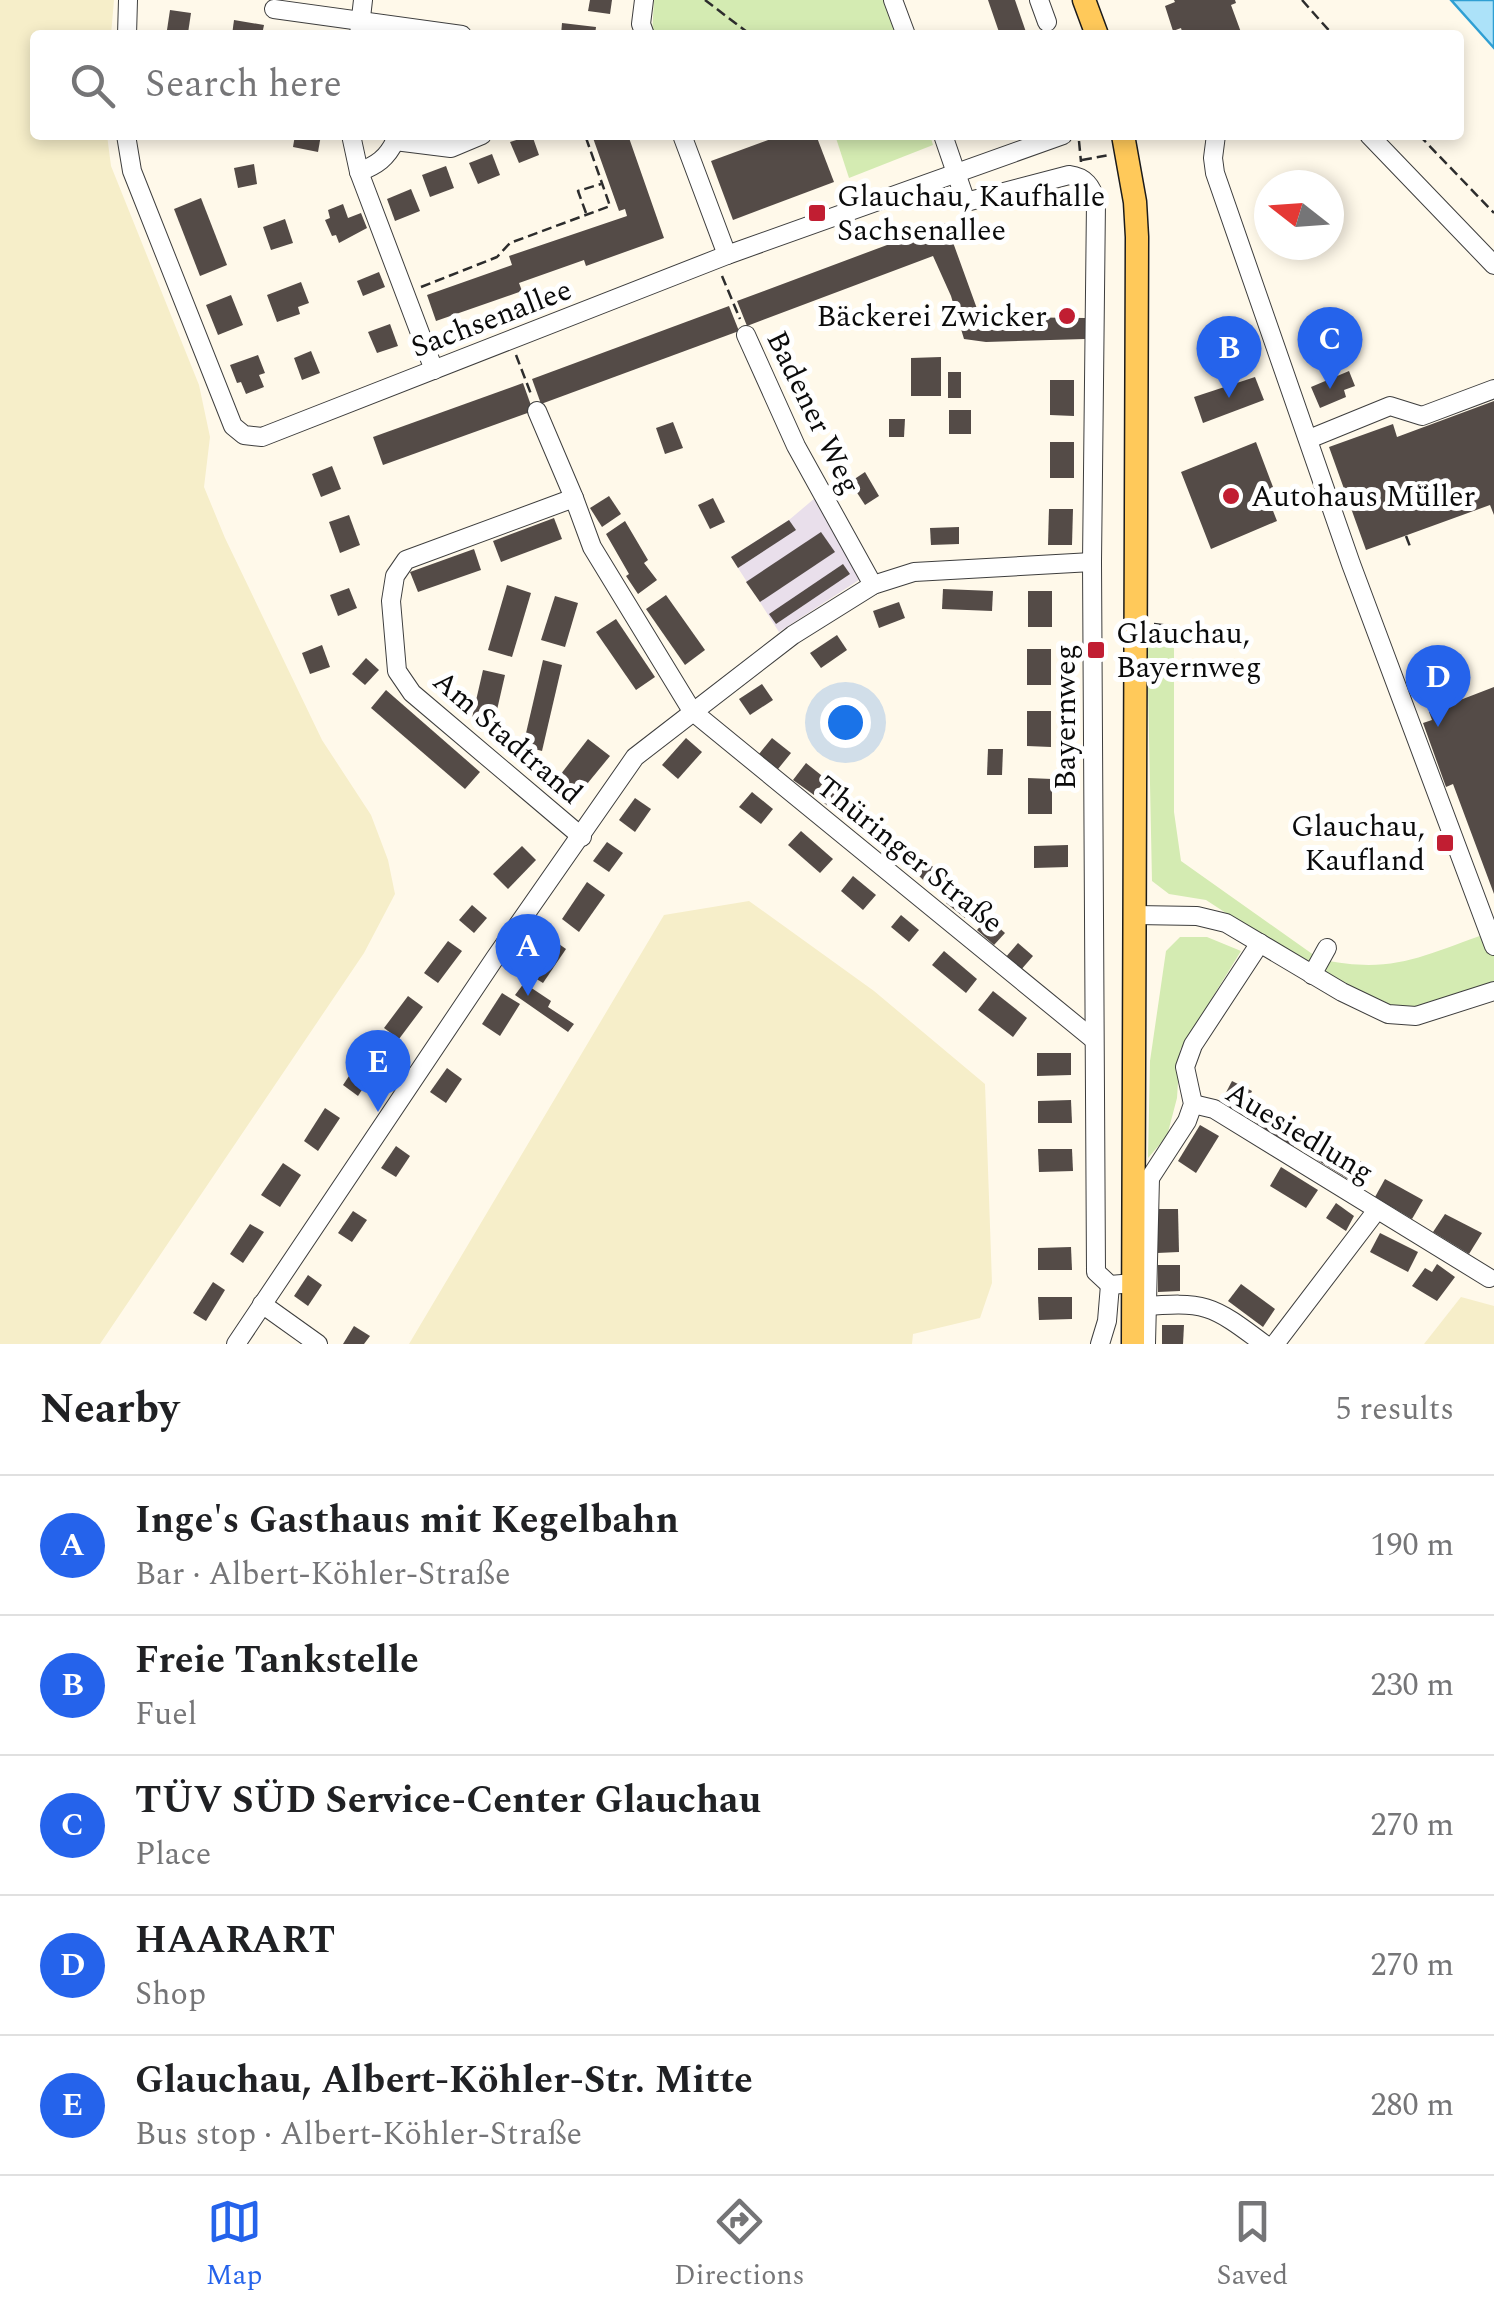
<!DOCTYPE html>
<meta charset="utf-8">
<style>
body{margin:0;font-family:Spectral,serif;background:#f6f6f6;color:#202124}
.compass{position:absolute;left:1254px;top:170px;width:90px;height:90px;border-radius:50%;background:#fff;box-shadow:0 5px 15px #0003;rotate:287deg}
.you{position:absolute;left:845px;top:722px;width:35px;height:35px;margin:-25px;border:8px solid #fff;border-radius:50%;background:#1a73e8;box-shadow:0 0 0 15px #1a73e833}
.badge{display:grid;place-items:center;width:65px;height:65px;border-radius:50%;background:#2563eb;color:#fff;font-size:32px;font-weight:700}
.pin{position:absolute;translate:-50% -82px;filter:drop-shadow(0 2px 5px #0008)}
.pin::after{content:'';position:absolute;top:52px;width:35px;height:30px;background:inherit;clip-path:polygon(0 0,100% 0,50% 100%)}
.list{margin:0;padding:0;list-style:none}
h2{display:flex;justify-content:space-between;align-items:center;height:130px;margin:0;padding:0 40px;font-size:42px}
h2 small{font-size:32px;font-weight:400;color:#757577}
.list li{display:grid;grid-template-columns:65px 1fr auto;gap:30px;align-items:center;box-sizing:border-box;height:140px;padding:0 40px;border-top:2px solid #e0e0e0}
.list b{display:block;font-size:38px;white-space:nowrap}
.list p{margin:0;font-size:32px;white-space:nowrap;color:#757577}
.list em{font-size:32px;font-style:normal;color:#757577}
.icon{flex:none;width:55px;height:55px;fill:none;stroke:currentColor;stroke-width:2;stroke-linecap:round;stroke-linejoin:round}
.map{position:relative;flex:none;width:1494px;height:1344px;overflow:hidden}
.search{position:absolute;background:#fff;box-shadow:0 5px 15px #0003;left:30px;right:30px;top:30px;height:110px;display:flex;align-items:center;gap:25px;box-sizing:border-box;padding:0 35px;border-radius:10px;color:#757577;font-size:38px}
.sheet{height:830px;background:#fff}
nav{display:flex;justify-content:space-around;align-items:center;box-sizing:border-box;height:140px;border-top:2px solid #e0e0e0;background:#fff;font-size:28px;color:#757577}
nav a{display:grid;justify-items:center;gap:5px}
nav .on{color:#2563eb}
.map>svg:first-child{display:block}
.industrial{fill:#e9dfeb}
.farmland{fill:#f6eec9}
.green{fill:#d4ebb2}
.water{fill:#ace2f9;stroke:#2f9fd3;stroke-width:2.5}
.building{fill:#544b47}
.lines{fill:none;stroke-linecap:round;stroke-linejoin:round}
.minor-casing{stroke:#3e3e3e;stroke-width:20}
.major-casing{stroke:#1c1c1c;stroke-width:25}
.path{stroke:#2d2d2d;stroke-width:2.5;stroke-dasharray:10 5;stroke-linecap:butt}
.minor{stroke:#fff;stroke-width:18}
.major{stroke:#ffc95a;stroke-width:22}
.poi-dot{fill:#c11e32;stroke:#fff;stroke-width:4}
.labels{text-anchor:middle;stroke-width:10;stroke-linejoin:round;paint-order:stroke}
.poi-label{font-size:30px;fill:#0b0b0b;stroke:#fff;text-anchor:start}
.street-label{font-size:30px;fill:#0b0b0b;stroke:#fff}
</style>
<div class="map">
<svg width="1494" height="1344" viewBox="0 0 1494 1344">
<rect width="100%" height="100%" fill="#fff9ea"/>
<path class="industrial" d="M815,498L859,580L779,632L731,557L789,520Z"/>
<g class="farmland">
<path d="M0,0H114L111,35H35V135H107L111,166L199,385L210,437L204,487L225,538L322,740L371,815L388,860L395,894L364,953L100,1344H0Z"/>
<path d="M749,901L874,991L985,1084L992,1283L980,1318L913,1334L912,1344H409L664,915Z"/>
<path d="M1461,1297L1494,1306V1344H1424Z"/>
</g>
<g class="green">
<path d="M654,0H889L902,35H652Z"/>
<path d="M835,135H930L933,145L849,178Z"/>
<path d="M1174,636V812L1181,861L1318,958L1312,969L1206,900L1169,894L1152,881L1147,638Z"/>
<path d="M1488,933L1494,946V991L1416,1016L1312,975L1320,959C1392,975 1422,956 1488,933Z"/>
<path d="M1180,937H1207L1241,951L1180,1050L1177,1098L1167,1136L1148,1158L1150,1061L1166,951Z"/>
</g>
<path class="water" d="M1451,0H1494V48Z"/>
<g class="building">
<path d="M590,0H612L610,14L588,11Z"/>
<path d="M988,0H1015L1027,35H1000Z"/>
<path d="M1174,0H1235L1236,3L1231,5L1242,35H1183L1181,28L1173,31L1165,6L1175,2Z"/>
<path d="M170,10L191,13L188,33L167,30Z"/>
<path d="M234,20L264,25L262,35H232Z"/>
<path d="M562,23L596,27L595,35H561Z"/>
<path d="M295,135H321L318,152L293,147Z"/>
<path d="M532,135L539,155L519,163L510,142Z"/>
<path d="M601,135H628L664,238L586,266L584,260L519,283L522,291L436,321L427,295L512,265L509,256L627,216L625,209L619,211L593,138Z"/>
<path d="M782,135H816L834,182L733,220L711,161Z"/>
<path d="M492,154L500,175L478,184L469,163Z"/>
<path d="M254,164L257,184L238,188L234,168Z"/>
<path d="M446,166L454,188L430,197L422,175Z"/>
<path d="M411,189L420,211L395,221L387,199Z"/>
<path d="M201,198L227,265L200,276L174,209Z"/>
<path d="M343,204L348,218L361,213L367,228L339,243L336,235L332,236L325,220L330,218L328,210Z"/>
<path d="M285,219L293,243L271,250L263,227Z"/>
<path d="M946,223L980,317L1085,318V339L986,342L964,339L951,296L933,256L747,326L737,301Z"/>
<path d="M379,272L385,287L363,296L357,281Z"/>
<path d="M301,282L309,303L298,307L300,314L277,322L267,295Z"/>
<path d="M231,295L243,325L218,335L206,305Z"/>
<path d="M729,306L739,331L541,404L532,379Z"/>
<path d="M390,324L398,346L377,353L368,332Z"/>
<path d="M311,351L320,373L302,380L294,358Z"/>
<path d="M258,355L265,373L259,375L264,387L246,394L241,382L237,383L230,365Z"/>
<path d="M941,357V396H911V358Z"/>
<path d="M1349,371L1355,386L1344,390L1346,397L1320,408L1311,387Z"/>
<rect x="948" y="372" width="13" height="26"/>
<path d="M1255,377L1264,400L1203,423L1194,397Z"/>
<path d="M1050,380H1074V416L1050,415Z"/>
<path d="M523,383L533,411L383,465L373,437Z"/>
<path d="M1494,401V515L1490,505L1366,550L1329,447L1393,424L1397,437Z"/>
<rect x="949" y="410" width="22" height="24"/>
<path d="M889,419H905L904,437H889Z"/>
<path d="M673,422L683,448L665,454L656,428Z"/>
<rect x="1050" y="442" width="24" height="36"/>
<path d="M1256,442L1276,495L1268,498L1277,521L1211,549L1181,472Z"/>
<path d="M332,466L341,489L321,497L312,474Z"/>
<path d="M865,472L879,496L865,505L850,482Z"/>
<path d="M609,496L621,514L602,527L590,508Z"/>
<path d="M713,498L725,522L710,529L698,505Z"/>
<path d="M1049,509H1073L1072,545H1048Z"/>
<path d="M349,515L360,545L340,553L329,522Z"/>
<path d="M554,518L562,539L501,562L493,541Z"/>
<path d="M789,520L796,530L738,568L731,557Z"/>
<path d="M625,521L648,560L644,563L657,580L638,594L626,576L629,574L606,534Z"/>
<path d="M959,527V544L931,545L930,528Z"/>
<path d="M821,532L835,552L760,602L746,582Z"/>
<path d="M474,549L481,570L418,592L410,572Z"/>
<path d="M843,564L850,574L776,624L769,614Z"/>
<path d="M507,585L531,593L512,657L488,650Z"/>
<path d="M349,588L357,608L338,616L330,595Z"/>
<path d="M943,589L993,591L992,611L942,609Z"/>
<rect x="1028" y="591" width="24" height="36"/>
<path d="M666,595L705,650L685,665L646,609Z"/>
<path d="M555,596L578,603L565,647L541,640Z"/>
<path d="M899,602L905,618L879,628L873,611Z"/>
<path d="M616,619L655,677L636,690L596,632Z"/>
<path d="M837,635L847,650L821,668L810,653Z"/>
<path d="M322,645L330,667L310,674L302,653Z"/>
<rect x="1027" y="649" width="24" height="36"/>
<path d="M366,658L379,670L365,685L352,674Z"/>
<path d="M543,660L562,665L542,751L523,746Z"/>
<path d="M483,670L505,675L494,723L472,718Z"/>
<path d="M762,684L773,700L750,715L739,699Z"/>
<path d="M1494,687V894L1453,784L1446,787L1423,723L1432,720L1429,712Z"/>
<path d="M386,690L480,772L465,789L371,708Z"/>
<path d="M1027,711H1051V747L1027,746Z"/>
<path d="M686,738L702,752L678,779L662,765Z"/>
<path d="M772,738L791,753L778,769L759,754Z"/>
<path d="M588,739L610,756L578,795L557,779Z"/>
<path d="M988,749H1003L1002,775H987Z"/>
<path d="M806,763L826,779L814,795L793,780Z"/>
<path d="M1028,778L1052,779V814H1028Z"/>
<path d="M837,787L858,804L846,820L824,803Z"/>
<path d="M752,792L773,809L761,824L739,807Z"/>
<path d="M635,798L651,809L635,832L619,820Z"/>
<path d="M866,814L887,828L878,842L857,829Z"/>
<path d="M801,831L833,859L820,873L788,845Z"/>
<path d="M900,839L919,854L907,869L889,854Z"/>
<path d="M607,842L623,853L609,872L593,861Z"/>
<path d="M1068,845V867L1034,868V846Z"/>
<path d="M522,846L536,860L508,889L493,874Z"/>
<path d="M929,863L945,878L934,890L918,875Z"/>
<path d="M853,876L876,895L863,910L841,891Z"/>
<path d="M587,882L605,895L579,932L562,919Z"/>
<path d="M956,891L975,906L965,918L946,903Z"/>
<path d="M472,905L487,918L474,933L459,920Z"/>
<path d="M901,915L919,930L909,942L891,927Z"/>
<path d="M988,918L1005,933L994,945L977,930Z"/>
<path d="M549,937L566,949L543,983L525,972Z"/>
<path d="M448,941L462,951L438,983L424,973Z"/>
<path d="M1018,943L1033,956L1020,971L1005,958Z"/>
<path d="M944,951L977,979L966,993L932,965Z"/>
<path d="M524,983L551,1001L548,1007L574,1024L568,1032L515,995Z"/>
<path d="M993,991L1027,1018L1013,1037L978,1010Z"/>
<path d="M502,993L520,1004L500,1036L482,1024Z"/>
<path d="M408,996L423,1007L399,1039L384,1028Z"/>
<path d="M365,1052L380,1062L358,1096L343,1085Z"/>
<path d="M1037,1053H1071V1075L1037,1076Z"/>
<path d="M447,1068L462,1079L446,1103L430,1092Z"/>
<path d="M1232,1081L1252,1091L1240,1115L1220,1104Z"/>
<path d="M1071,1100L1072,1123H1038V1101Z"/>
<path d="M1267,1106L1304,1128L1293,1147L1256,1125Z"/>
<path d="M325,1108L340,1118L318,1151L304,1141Z"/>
<path d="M1200,1125L1219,1136L1196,1173L1178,1161Z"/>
<path d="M1328,1141L1365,1164L1354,1183L1317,1160Z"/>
<path d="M396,1146L410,1156L396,1177L381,1168Z"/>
<path d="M1038,1149H1072L1073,1171L1039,1172Z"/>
<path d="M283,1163L301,1175L280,1207L261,1195Z"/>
<path d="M1281,1167L1318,1190L1306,1208L1270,1186Z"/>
<path d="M1385,1179L1423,1200L1412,1219L1375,1197Z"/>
<path d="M1336,1203L1354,1216L1346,1231L1326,1218Z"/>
<path d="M1156,1209H1178L1179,1252L1157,1253Z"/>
<path d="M353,1211L367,1220L352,1242L338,1233Z"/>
<path d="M1445,1214L1482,1233L1469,1254L1433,1232Z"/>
<path d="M250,1224L264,1232L243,1263L230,1254Z"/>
<path d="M1380,1233L1418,1252L1408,1272L1370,1252Z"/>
<path d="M1071,1247L1072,1270H1038V1248Z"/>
<path d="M1437,1264L1455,1277L1437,1301L1412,1286L1425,1268L1432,1272Z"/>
<path d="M1158,1265H1180V1291L1158,1292Z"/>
<path d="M308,1275L322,1285L308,1306L294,1296Z"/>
<path d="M213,1282L225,1290L206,1321L193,1313Z"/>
<path d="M1241,1284L1275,1309L1263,1327L1228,1301Z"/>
<path d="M1038,1297H1072V1319L1039,1320Z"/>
<path d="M1162,1325H1184L1183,1344H1162Z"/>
<path d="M354,1326L370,1336L364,1344H343Z"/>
</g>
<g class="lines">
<defs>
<g id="minor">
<path d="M644,0L641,24L645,35"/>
<path d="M893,0L906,35"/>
<path d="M1039,0L1047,22"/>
<path d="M274,9L462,35"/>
<path d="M127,35L128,0"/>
<path d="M359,35L363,0"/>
<path d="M126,135L132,171L233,426L244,435L262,437L727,255L1063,135"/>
<path d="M351,135L359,172L434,370"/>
<path d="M682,135L727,255"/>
<path d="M943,135L966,202L1069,175C1085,177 1092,186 1096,202L1092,562L1096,1272L1110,1285L1134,1283"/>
<path d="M1216,135L1213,158L1215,173L1351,564L1494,946"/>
<path d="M1369,135L1494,265"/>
<path d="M395,141L451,148L482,135"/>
<path d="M359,172C377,165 387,158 395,141L393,135"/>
<path d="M746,335L796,446L873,585"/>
<path d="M537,411L574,498"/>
<path d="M1309,439L1390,406L1422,416L1494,389"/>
<path d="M582,837L412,693L397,671L391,601L395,576L406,560L574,498L592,547L692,711L1093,1039"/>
<path d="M1136,915L1197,916L1226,923L1342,992L1388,1014L1416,1016L1494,991"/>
<path d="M1312,975L1327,948"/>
<path d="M1193,1104L1214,1109L1489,1278"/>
<path d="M1134,1184L1150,1178L1187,1121L1193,1104L1185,1067L1193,1045L1260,943"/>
<path d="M262,1304L318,1344"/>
<path d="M1139,1307C1205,1301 1211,1304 1264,1344"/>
<path d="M236,1344L495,958L635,757L793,635L873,585L914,572L1092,562"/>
<path d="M1100,1344L1107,1321L1110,1285"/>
<path d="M1146,1344L1150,1178"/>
<path d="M1275,1344L1377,1210"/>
</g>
<g id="major">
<path d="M1084,0L1097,35"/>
<path d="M1123,135L1135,202L1137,237L1133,1344"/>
</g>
</defs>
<use href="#minor" class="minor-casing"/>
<use href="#major" class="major-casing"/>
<g class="path">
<path d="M705,0L751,35"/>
<path d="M1302,0L1333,35"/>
<path d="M1419,135L1494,213"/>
<path d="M1079,141L1081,162"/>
<path d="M1082,160L1109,155"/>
<path d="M586,213L578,191L601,184"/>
<path d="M722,276L740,319"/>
<path d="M421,287L497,257L510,243L610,206L585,135"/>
<path d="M516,355L531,394"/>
<path d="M1406,536L1411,549"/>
<path d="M1154,624L1184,628"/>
</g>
<use href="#minor" class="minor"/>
<use href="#major" class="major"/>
</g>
<g class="poi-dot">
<rect x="807" y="203" width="20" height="20" rx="5"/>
<circle cx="1067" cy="316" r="10"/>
<circle cx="1231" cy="496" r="10"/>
<rect x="1086" y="640" width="20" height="20" rx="5"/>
<rect x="1435" y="833" width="20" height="20" rx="5"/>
</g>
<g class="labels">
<g class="poi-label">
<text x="837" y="206">Glauchau, Kaufhalle<tspan x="837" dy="34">Sachsenallee</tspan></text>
<text x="1047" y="326" text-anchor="end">Bäckerei Zwicker</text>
<text x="1251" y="506">Autohaus Müller</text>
<text x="1116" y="643">Glauchau,<tspan x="1116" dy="34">Bayernweg</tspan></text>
<text x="1425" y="836" text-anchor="end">Glauchau,<tspan x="1425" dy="34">Kaufland</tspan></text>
</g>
<g class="street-label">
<text transform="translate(491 318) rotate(-21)" y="10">Sachsenallee</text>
<text transform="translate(814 412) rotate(64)" y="10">Badener Weg</text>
<text transform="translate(1065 717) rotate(-90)" y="10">Bayernweg</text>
<text transform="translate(508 737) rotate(41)" y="10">Am Stadtrand</text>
<text transform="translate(910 854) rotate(39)" y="10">Thüringer Straße</text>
<text transform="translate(1300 1132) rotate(31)" y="10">Auesiedlung</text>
</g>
</g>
</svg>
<svg class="compass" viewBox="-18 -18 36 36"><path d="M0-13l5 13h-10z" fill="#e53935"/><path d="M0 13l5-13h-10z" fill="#757577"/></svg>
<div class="you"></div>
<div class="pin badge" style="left:528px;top:996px">A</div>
<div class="pin badge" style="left:1229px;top:398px">B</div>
<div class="pin badge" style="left:1330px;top:389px">C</div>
<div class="pin badge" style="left:1438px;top:727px">D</div>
<div class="pin badge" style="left:378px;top:1112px">E</div>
<div class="search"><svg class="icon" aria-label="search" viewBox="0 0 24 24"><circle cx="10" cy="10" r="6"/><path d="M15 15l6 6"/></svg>Search here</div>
</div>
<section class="sheet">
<h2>Nearby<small>5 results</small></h2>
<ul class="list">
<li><span class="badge">A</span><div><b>Inge's Gasthaus mit Kegelbahn</b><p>Bar · Albert-Köhler-Straße</p></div><em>190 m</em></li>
<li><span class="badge">B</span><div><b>Freie Tankstelle</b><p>Fuel</p></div><em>230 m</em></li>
<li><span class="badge">C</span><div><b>TÜV SÜD Service-Center Glauchau</b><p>Place</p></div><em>270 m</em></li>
<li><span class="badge">D</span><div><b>HAARART</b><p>Shop</p></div><em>270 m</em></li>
<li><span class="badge">E</span><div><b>Glauchau, Albert-Köhler-Str. Mitte</b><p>Bus stop · Albert-Köhler-Straße</p></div><em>280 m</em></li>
</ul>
</section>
<nav>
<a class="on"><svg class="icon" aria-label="map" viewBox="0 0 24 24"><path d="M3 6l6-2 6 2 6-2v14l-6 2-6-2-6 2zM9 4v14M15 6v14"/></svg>Map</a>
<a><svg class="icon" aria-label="directions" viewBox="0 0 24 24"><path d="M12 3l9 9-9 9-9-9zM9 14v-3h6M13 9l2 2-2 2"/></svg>Directions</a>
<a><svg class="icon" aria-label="saved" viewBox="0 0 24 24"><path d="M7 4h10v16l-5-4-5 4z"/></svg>Saved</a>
</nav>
